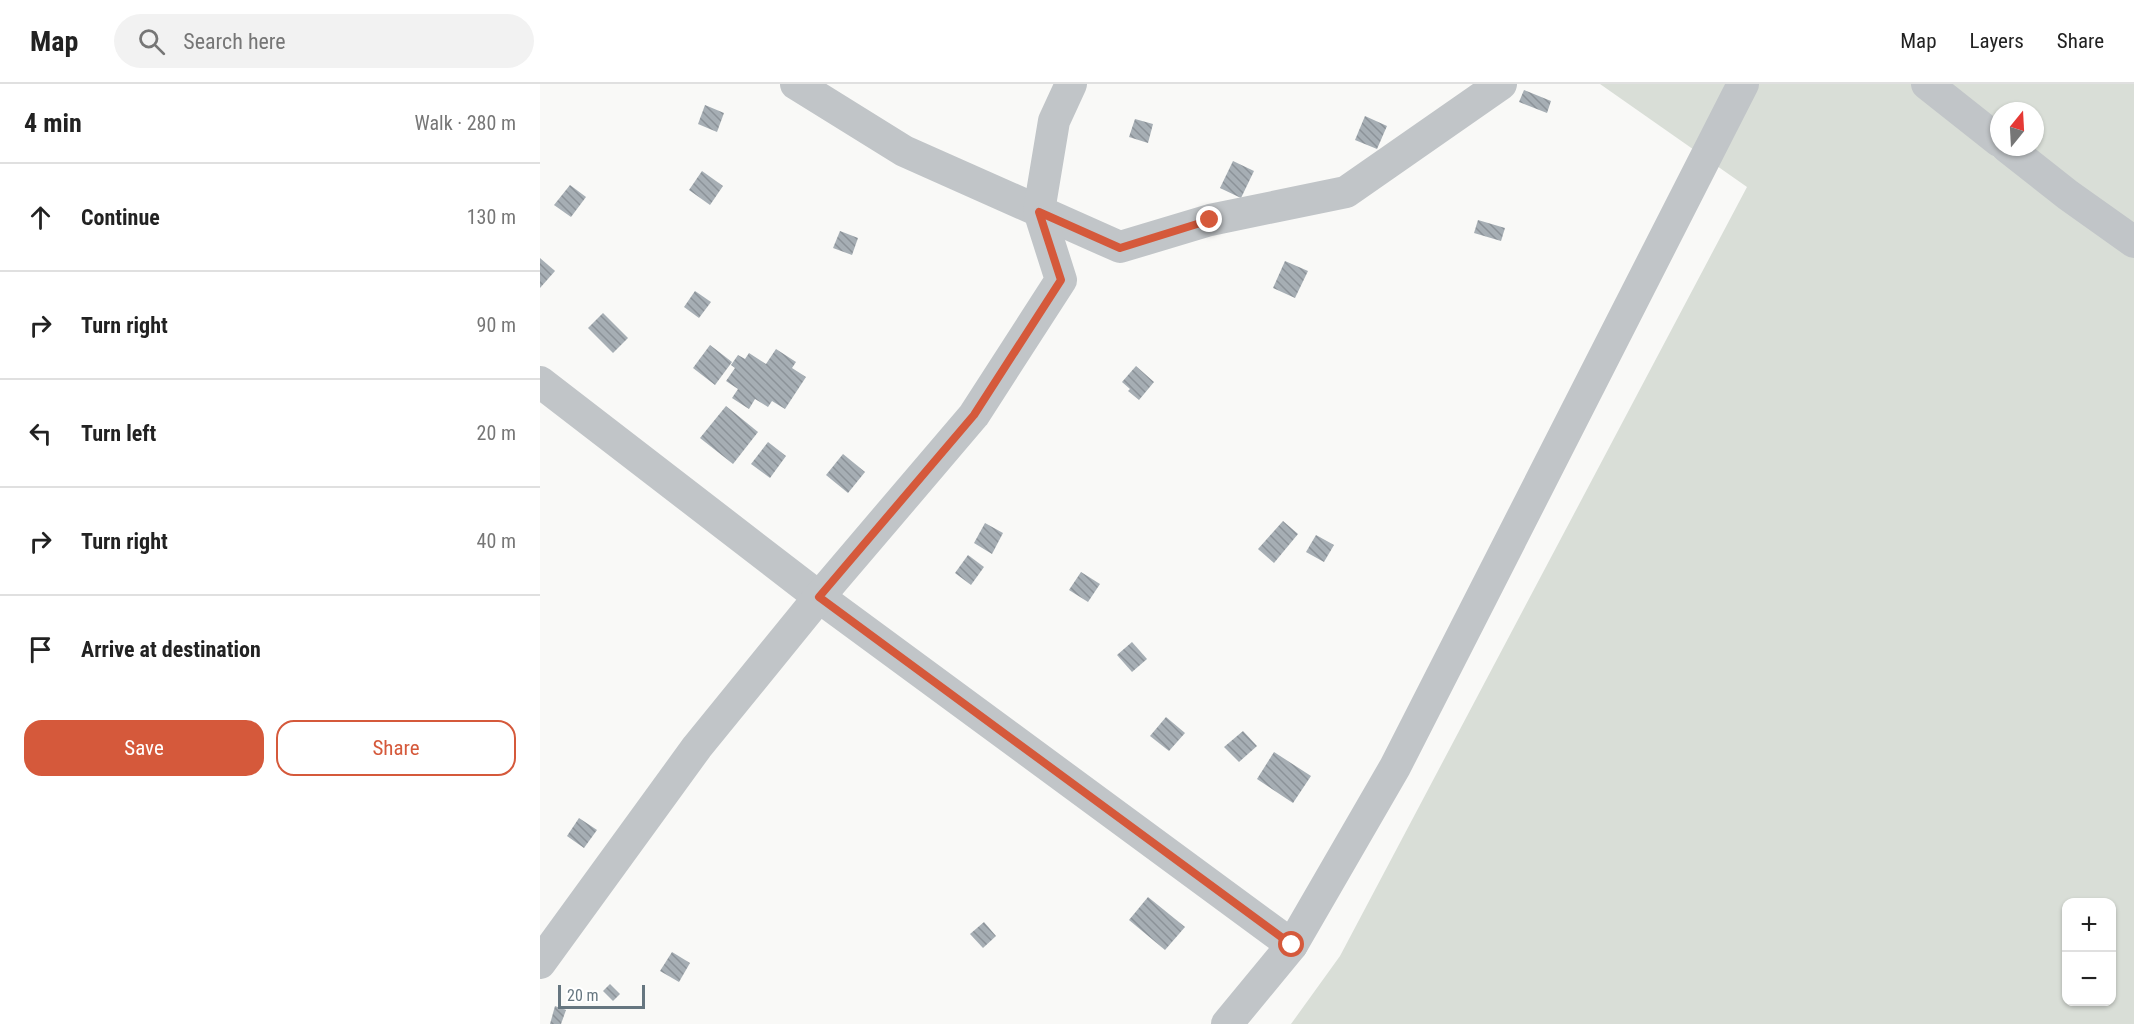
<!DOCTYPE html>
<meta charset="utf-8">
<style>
body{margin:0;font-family:"Roboto Condensed",sans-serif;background:#f2f2f2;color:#222}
.controls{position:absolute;right:18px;bottom:18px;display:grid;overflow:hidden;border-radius:12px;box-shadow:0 2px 4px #0004}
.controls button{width:54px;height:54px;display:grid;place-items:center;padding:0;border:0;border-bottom:2px solid #e0e0e0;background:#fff;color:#222;font:30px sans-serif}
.compass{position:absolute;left:1450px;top:18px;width:54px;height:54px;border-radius:50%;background:#fff;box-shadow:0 2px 4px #0004;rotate:18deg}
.scale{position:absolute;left:18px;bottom:15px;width:87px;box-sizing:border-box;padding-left:6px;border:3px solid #667680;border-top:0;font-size:16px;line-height:21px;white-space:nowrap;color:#667680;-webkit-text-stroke:4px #fff;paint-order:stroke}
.stop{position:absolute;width:18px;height:18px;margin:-14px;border:4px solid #d5593b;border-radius:50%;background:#fff}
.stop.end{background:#d5593b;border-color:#fff;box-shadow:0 2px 6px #0008}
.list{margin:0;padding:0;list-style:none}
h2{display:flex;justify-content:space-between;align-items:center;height:78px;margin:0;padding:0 24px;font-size:26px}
h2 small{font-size:20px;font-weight:400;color:#767676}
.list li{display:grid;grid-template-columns:39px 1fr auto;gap:18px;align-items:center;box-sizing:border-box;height:108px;padding:0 24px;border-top:2px solid #e0e0e0}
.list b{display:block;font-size:22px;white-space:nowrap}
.list em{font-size:20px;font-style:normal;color:#767676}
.actions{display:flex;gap:12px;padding:18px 24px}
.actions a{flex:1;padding:14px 0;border:2px solid #d5593b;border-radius:18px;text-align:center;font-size:21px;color:#d5593b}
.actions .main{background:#d5593b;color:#fff}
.icon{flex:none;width:33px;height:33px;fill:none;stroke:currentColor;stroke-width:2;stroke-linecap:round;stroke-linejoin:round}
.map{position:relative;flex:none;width:1594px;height:940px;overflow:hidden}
header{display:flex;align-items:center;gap:36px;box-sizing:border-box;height:84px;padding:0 30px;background:#fff;border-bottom:2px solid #e0e0e0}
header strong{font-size:28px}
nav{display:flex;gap:33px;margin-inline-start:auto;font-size:21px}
.search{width:420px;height:54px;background:#f2f2f2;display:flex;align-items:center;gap:15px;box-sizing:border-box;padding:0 21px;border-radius:33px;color:#767676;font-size:22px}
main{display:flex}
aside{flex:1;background:#fff}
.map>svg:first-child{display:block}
.grass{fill:#d9ded7;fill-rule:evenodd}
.building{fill:url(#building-back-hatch)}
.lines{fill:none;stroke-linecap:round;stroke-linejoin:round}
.minor{stroke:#c1c5c8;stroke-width:32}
.route{stroke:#d5593b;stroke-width:8}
</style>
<header>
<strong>Map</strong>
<div class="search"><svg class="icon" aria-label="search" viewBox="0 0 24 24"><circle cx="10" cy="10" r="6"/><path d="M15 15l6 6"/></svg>Search here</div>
<nav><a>Map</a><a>Layers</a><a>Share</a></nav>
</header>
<main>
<aside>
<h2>4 min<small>Walk · 280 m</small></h2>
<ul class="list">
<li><svg class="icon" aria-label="ahead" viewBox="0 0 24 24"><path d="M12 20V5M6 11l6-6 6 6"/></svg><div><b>Continue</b></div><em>130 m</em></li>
<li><svg class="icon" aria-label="right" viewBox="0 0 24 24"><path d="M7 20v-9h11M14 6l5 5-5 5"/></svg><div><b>Turn right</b></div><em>90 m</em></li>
<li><svg class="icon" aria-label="left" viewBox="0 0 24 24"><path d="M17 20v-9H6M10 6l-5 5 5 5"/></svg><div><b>Turn left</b></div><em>20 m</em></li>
<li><svg class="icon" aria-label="right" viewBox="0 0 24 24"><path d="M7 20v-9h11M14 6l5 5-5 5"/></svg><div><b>Turn right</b></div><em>40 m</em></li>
<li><svg class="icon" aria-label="arrive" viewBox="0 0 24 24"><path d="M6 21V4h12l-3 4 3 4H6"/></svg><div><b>Arrive at destination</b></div></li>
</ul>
<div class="actions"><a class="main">Save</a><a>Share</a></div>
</aside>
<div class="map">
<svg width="1594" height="940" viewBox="0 0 1594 940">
<defs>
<pattern id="building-back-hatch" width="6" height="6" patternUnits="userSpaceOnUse" patternTransform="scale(1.5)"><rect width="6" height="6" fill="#a6aeb4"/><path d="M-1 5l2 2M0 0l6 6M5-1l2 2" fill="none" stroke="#8b9298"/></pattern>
</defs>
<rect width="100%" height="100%" fill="#f9f9f7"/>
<path class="grass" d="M1060,0H1594V940H751L800,872L1207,103ZM1459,27H1495V63H1459ZM1526,818H1572V918H1526Z"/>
<g class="building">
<path d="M984,6L1011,17L1007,29L979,18Z"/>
<path d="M165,21L184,29L177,48L158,40Z"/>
<path d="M825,32L847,42L837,65L815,56Z"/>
<path d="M595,35L613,40L608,59L589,53Z"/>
<path d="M693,77L714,87L701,114L680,104Z"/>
<path d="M162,87L183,102L170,121L149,106Z"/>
<path d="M30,101L46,113L31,133L14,121Z"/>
<path d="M938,136L965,144L961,157L934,149Z"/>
<path d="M300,147L318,154L312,171L293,164Z"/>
<path d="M0,174L15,187L0,204Z"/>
<path d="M745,177L768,187L755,214L733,204Z"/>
<path d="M155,207L171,218L159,234L144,223Z"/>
<path d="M63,229L88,254L73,269L48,244Z"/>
<path d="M170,261L192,278L175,301L153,284Z"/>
<path d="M236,265L256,278L252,284L266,293L245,325L232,317L228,323L215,315L209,325L192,314L198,305L186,297L195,284L191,281L198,271L205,275L209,269L226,280Z"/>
<path d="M596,282L614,298L599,316L588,307L590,305L582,298Z"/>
<path d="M186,322L218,348L193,380L160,354Z"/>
<path d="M228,358L246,372L230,394L211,380Z"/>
<path d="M303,370L325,388L308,409L286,391Z"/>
<path d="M743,437L758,450L734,479L718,465Z"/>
<path d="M445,439L463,449L452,470L434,459Z"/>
<path d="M776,451L794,461L784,478L766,468Z"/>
<path d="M428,471L444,483L431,501L415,489Z"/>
<path d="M541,488L560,500L548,518L529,506Z"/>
<path d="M592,558L607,575L592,588L577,571Z"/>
<path d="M626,633L645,649L629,667L610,652Z"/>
<path d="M703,647L717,662L699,678L684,663Z"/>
<path d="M734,668L771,692L753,719L717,695Z"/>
<path d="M39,734L57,746L44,764L27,752Z"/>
<path d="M608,813L645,843L625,866L589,836Z"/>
<path d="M444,838L456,852L443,864L430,850Z"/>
<path d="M132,868L150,879L139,898L120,887Z"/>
<path d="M70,900L80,910L73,917L63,907Z"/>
<path d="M15,922L26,926L21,940H10Z"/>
</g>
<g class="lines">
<g class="minor">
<path d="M256,0L364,67L580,163L670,136L806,108L961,0"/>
<path d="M1387,0L1459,57"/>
<path d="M1467,63L1528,111L1594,158"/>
<path d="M0,298L279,513L752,861"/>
<path d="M0,879L157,663L279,513L434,331L521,196L499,127L514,37L531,0"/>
<path d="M687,940L752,861L855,683L1203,0"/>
</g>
</g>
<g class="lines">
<path class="route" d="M670,136L580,164L499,128L521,196L434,331L279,513L752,861"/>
</g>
</svg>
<div class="controls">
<button>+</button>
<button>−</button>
</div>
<svg class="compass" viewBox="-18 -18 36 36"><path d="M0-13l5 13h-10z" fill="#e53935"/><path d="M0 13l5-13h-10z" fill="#767676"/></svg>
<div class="scale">20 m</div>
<div class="stop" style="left:752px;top:861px"></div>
<div class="stop end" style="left:670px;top:136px"></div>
</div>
</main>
